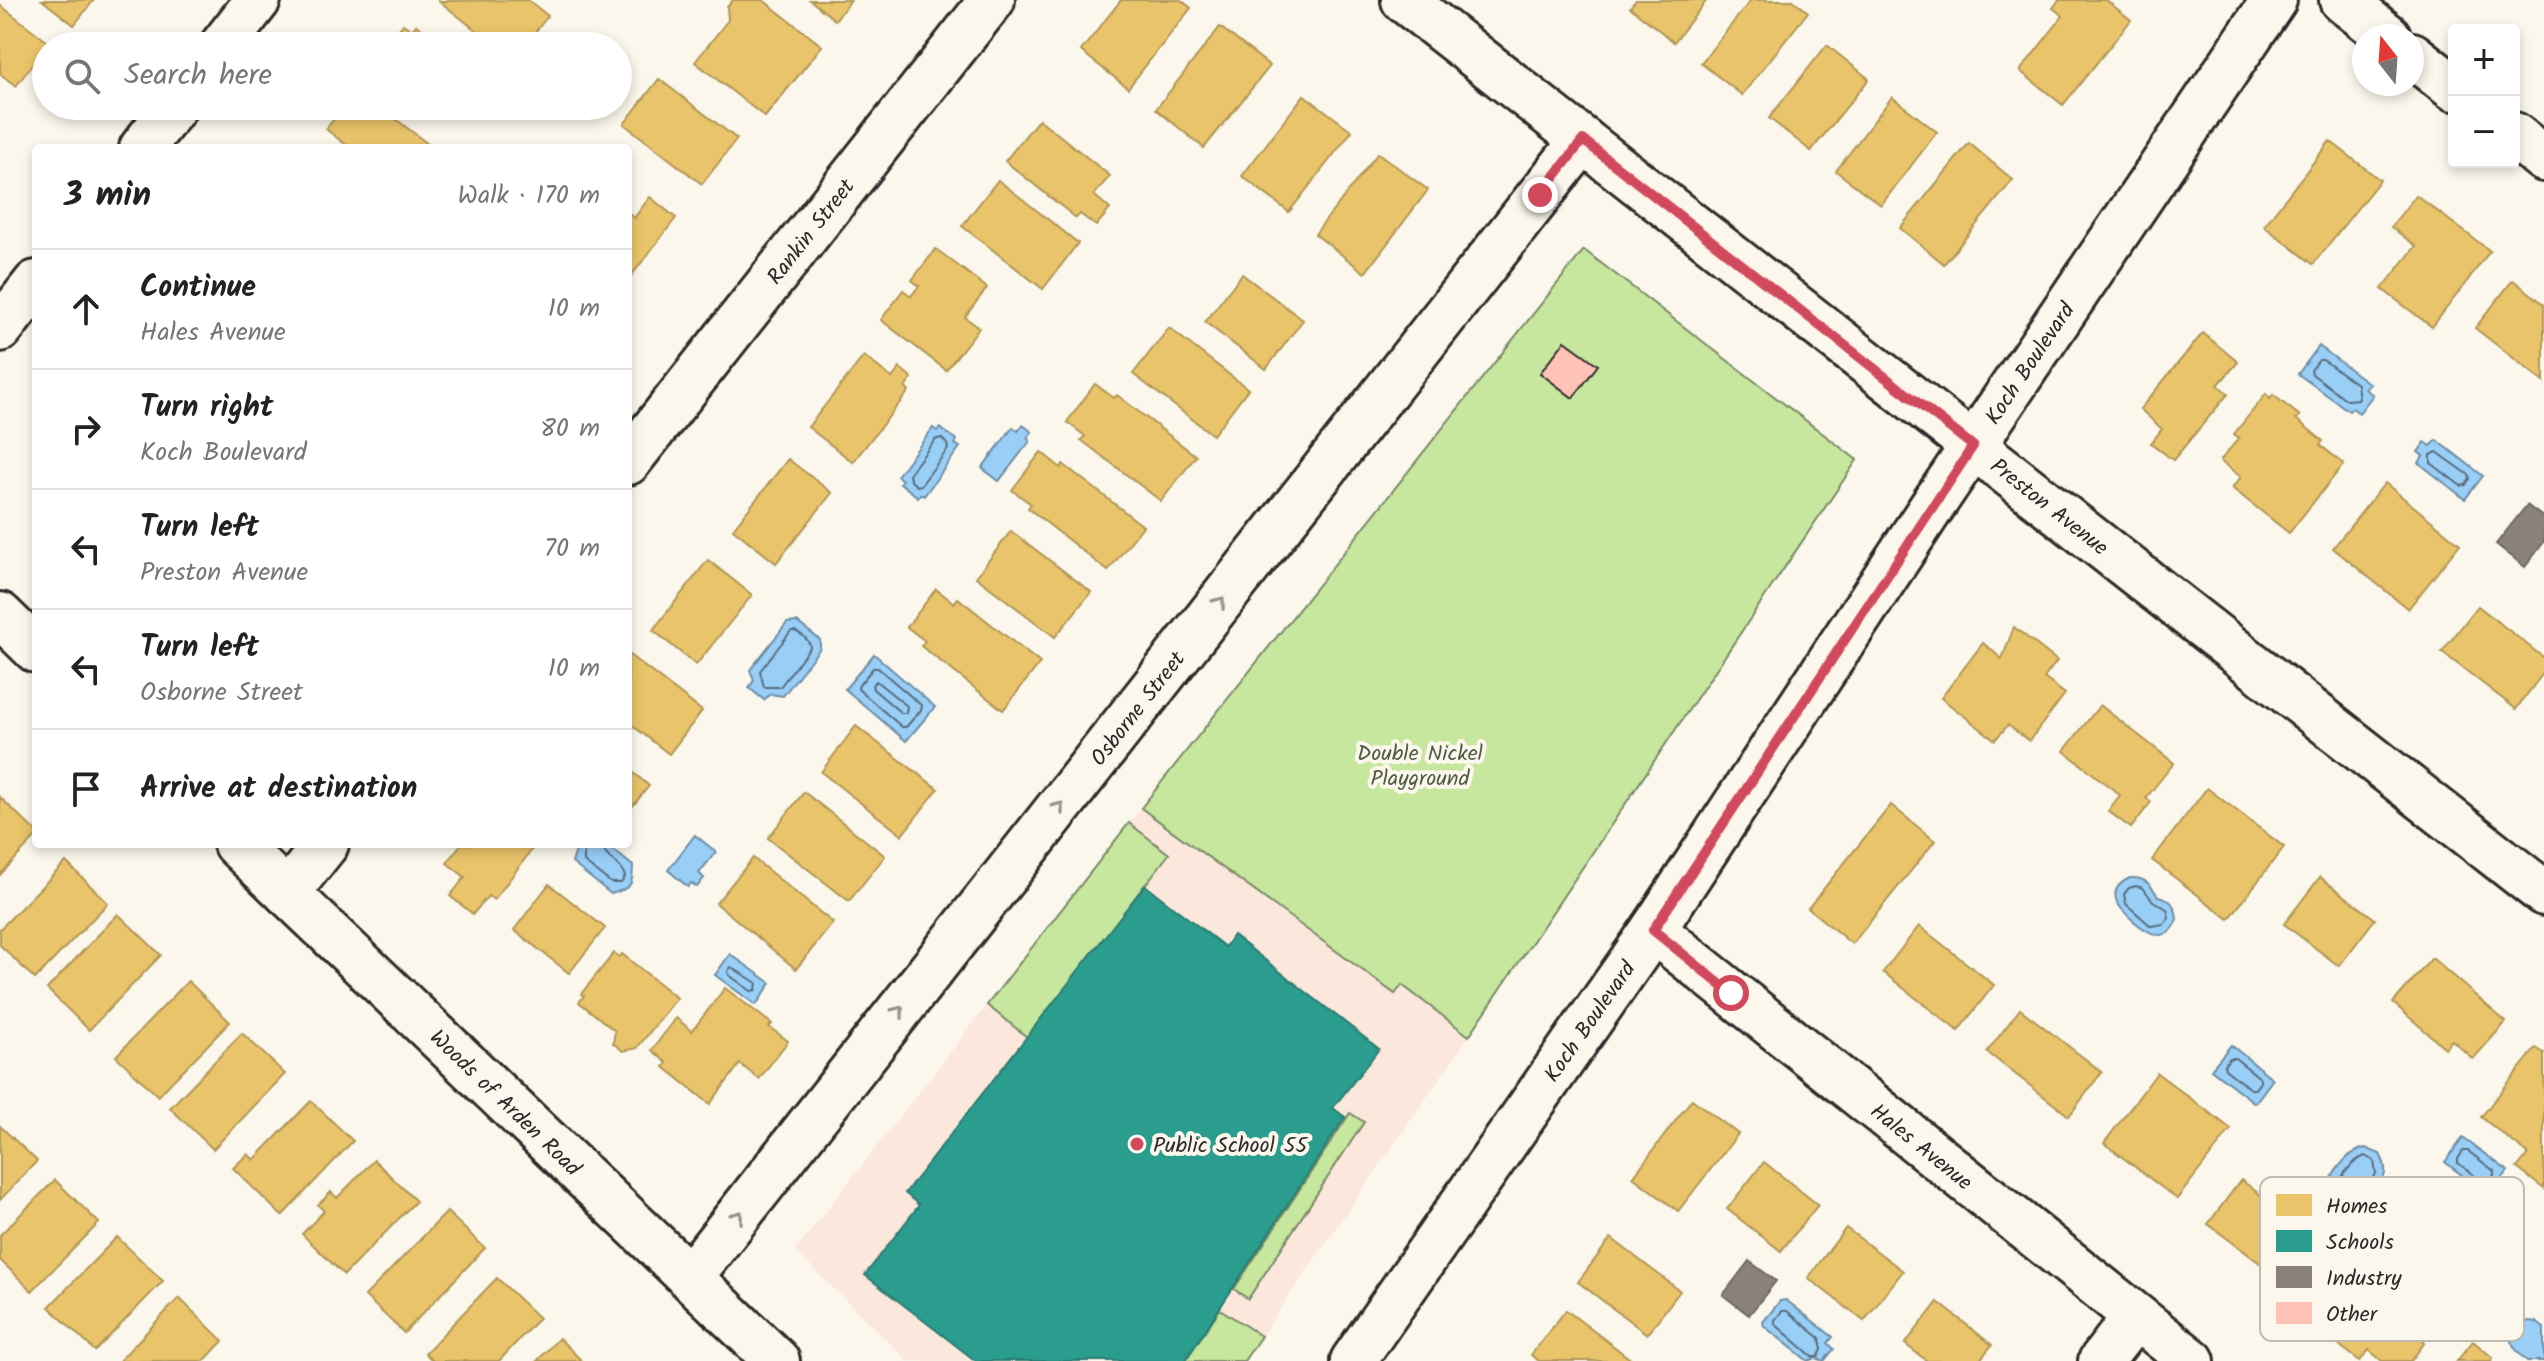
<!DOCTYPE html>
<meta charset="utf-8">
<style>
body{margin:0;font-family:Kalam,sans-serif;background:#f2f2f2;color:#222}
.controls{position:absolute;right:24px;top:24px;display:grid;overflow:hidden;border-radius:8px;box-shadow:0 4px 12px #0003}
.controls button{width:72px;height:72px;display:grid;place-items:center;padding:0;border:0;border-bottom:2px solid #e0e0e0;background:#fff;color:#222;font:40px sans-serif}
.compass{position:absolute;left:2352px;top:24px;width:72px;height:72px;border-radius:50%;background:#fff;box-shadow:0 4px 12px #0003;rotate:343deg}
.stop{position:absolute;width:24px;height:24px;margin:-18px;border:6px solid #d1495b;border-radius:50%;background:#fff}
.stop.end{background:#d1495b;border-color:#fff;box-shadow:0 2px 8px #0008}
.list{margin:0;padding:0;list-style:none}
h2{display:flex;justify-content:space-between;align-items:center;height:104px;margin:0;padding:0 32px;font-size:34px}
h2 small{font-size:26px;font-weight:400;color:#767676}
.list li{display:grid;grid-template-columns:52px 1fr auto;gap:24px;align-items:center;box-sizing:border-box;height:120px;padding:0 32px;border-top:2px solid #e0e0e0}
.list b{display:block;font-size:30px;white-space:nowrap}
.list p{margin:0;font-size:26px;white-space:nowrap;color:#767676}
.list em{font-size:26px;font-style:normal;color:#767676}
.icon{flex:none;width:44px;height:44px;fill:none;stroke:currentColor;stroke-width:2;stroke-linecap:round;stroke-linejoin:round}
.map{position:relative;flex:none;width:2544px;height:1361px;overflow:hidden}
.search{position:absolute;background:#fff;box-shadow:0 4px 12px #0003;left:32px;top:32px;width:600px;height:88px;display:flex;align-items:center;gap:20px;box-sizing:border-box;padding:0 28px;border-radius:44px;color:#767676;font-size:30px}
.panel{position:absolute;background:#fff;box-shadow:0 4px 12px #0003;left:32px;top:144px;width:600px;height:704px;border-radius:8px}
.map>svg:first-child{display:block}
.built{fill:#fce7dc}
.green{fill:#c7e79f;stroke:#798965;stroke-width:2}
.water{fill:#99cef7;stroke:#6d8da5;stroke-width:2}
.homes{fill:#e9c46a;stroke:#b09657;stroke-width:2}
.schools{fill:#2a9d8f;stroke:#2a7b71;stroke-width:2}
.industry{fill:#8a817c;stroke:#6e6764;stroke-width:2}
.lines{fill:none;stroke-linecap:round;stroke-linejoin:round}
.shore{stroke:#576c7d;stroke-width:2}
.building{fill:#fec3b6;stroke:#2b2b2b;stroke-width:2}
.minor-casing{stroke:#2b2b2b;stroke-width:50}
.minor{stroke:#fbf7ec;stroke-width:44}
.oneway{stroke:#93918c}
.route{stroke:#d1495b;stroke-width:10}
.poi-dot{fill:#d1495b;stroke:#fbf7ec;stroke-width:3}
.labels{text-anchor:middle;stroke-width:8;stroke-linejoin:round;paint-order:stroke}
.street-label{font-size:22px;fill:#2b2b2b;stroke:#fbf7ec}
.park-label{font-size:22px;fill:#525a48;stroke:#fbf7ec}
.poi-label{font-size:22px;fill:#2b2b2b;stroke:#fbf7ec;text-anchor:start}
.key{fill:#fbf7ec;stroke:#bdbab2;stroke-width:2}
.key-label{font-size:22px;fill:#2b2b2b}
</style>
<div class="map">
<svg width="2544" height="1361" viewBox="0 0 2544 1361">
<rect width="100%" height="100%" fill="#fbf7ec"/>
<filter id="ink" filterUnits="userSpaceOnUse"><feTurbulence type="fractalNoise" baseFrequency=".0125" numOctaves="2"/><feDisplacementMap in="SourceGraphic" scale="16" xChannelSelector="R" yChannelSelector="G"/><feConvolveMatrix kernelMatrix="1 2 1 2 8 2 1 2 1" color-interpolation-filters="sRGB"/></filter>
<g filter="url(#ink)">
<path class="built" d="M1141,808L1394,993L1402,985L1469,1036L1244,1361H908L795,1251Z"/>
<g class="green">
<path d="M1584,250L1857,460L1469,1036L1402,985L1395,994L1141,808Z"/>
<path d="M1129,823L1169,854L1027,1037L987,1005Z"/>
<path d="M1350,1113L1364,1122L1248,1299L1234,1289Z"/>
<path d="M1220,1309L1261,1336L1244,1361H1185Z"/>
</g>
<g class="water">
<path d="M2319,346L2370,384L2365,389L2373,395L2359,413L2352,408L2349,411L2298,374Z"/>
<path d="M1023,425L1032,432L1027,438L1030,441L999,481L982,468L1013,427L1018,431Z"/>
<path d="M933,428L937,431L940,428L957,440L955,444L960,447L924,496L920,494L918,497L900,483L902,480L897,476Z"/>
<path d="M2437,440L2483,476L2465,499L2419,463L2423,456L2418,452L2425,442L2431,446Z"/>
<path d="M797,622L820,640V648L783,696L770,694L764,700L749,688L754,680L750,670L787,623Z"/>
<path d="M874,654L935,707L906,741L845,689Z"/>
<path d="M695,835L716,852L699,873L704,878L697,887L691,883L688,887L668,870Z"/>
<path d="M578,844H606L633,866C632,887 632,887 611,894L572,863Z"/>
<path d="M2130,878C2145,877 2150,884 2158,896C2171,898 2176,906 2177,919C2167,945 2150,934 2136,923C2120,910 2102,891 2130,878Z"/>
<path d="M730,954L771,983L756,1005L715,975Z"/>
<path d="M2231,1045L2273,1079L2255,1103L2211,1069Z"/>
<path d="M2463,1138L2508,1171L2489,1196L2445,1162Z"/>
<path d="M2365,1148L2380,1154C2383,1160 2386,1166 2385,1173C2381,1192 2347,1228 2329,1198C2325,1179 2346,1152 2365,1148Z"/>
<path d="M1786,1300L1833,1337L1828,1343L1834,1349L1824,1361L1816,1358L1808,1361L1764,1326L1763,1322L1780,1301Z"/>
<path d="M2529,1321L2536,1322L2544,1328V1361H2527C2515,1350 2506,1341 2516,1326Z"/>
</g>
<g class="homes">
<path d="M42,0H94L74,25Z"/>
<path d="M528,0L548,16L524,46H496L439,1Z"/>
<path d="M733,0H763L822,46L765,117L695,62L728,20L727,7Z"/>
<path d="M810,0H851L835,20Z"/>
<path d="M1121,0H1181L1191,8L1128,88L1081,51Z"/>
<path d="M1636,0H1707L1674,42L1630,7Z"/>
<path d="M1751,0H1793L1808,12L1742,95L1701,63Z"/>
<path d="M2059,0H2106L2131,20L2063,105L2020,71L2063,16L2053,8Z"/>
<path d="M0,5L53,46H46V65L41,71L32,65L16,86L0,74Z"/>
<path d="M403,24L412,30L416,25L444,46H386Z"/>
<path d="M1220,27L1270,66L1204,148L1156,109Z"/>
<path d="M1827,45L1869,79L1811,151L1769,118Z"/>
<path d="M659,79L737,139L702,184L624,124Z"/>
<path d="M1304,95L1352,131L1289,212L1242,176Z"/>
<path d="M1892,97L1937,132L1881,205L1836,171Z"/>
<path d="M344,106H379L433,148H350L326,129Z"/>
<path d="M1039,119L1110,176L1094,195L1110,209L1096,226L1080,214L1076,218L1005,161Z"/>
<path d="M2330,141L2380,180L2313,264L2264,226Z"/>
<path d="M1969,143L2013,180L1944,264L1900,228Z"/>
<path d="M1378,153L1428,190L1365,273L1315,234Z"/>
<path d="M998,180L1078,243L1043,289L962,226Z"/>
<path d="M2416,195L2490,251L2432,327L2382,289L2416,246L2391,227Z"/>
<path d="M650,197L676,218L628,280V213L634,218Z"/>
<path d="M936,249L987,288L965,317L979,328L946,370L881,320L903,290L911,296L919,286L912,280Z"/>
<path d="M1242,274L1303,320L1266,369L1205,322Z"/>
<path d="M2513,280L2544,304V382L2475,328Z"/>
<path d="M1169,328L1248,389L1213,435L1133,374Z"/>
<path d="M2203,333L2238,362L2218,385L2228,394L2173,460L2151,443L2162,429L2140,409Z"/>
<path d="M864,356L892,378L900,368L912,378L905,388L909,391L853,462L808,427Z"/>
<path d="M1095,384L1114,398L1117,395L1196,456L1161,501L1081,440L1085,436L1067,422Z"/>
<path d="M2266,394L2270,399L2273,395L2300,416L2296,419L2323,441L2320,445L2344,464L2289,533L2232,488L2241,477L2220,461L2239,438L2234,434Z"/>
<path d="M1041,452L1061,468L1063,464L1143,526L1108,571L1028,508L1031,504L1012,490Z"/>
<path d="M788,459L832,493L776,563L733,529Z"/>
<path d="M2385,483L2460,544L2408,609L2333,548Z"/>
<path d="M1011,531L1091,592L1055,637L976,577Z"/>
<path d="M708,560L752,595L696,665L653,630Z"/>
<path d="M936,589L954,603L958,598L1040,663L1003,710L921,646L925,641L907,627Z"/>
<path d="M2478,606L2544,658V672L2516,709L2442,652Z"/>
<path d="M2014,627L2057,661L2044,678L2065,694L2029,741L2008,725L1995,740L1941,698L1983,643L2002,659Z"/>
<path d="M628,654L702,711L669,754L628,722Z"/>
<path d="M2100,705L2174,763L2146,798L2151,802L2131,828L2108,811L2120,795L2064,751Z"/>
<path d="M856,726L938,789L902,835L821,772Z"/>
<path d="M628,768L649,786L628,812Z"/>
<path d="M2207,788L2284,847L2229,919L2152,860Z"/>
<path d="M804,792L885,856L849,901L768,838Z"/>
<path d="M0,797L36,832V837L0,875Z"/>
<path d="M1891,805L1935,841L1852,944L1808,908Z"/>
<path d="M461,844H536L494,900L488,896L473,914L450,896L465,877L447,863Z"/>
<path d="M753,858L833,923L796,969L716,903Z"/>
<path d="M66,862L108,903L35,979L0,945V929Z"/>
<path d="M2320,877L2375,919L2339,966L2284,924Z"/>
<path d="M549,884L605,928L569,973L514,930Z"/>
<path d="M118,914L161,955L89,1030L47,989Z"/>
<path d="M1919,926L1994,985L1958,1031L1883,972Z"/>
<path d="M614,953L620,957L622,954L677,998L637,1048L623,1051L613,1043L615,1031L579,1002L584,996L581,994Z"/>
<path d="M2432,958L2506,1022L2473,1059L2452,1040L2445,1048L2393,1003Z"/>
<path d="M188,981L230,1022L158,1096L116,1056Z"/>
<path d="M725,988L772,1024L769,1027L788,1041L759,1079L740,1064L710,1104L664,1067L667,1063L652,1050L676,1018L692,1031Z"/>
<path d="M2020,1009L2102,1072L2069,1116L1987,1052Z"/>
<path d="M242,1033L285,1074L213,1149L170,1108Z"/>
<path d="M2536,1048L2544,1053V1189L2517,1168L2528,1154L2481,1117Z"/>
<path d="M2157,1073L2231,1129L2177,1199L2104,1143Z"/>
<path d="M1692,1099L1738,1134L1678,1211L1633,1177Z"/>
<path d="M311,1101L353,1141L282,1216L233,1168L248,1154L254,1160Z"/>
<path d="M0,1126L37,1161L0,1200Z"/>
<path d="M374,1160L416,1201L344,1275L302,1234L324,1211L318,1205L331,1192L337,1198Z"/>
<path d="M1764,1162L1818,1205L1781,1251L1727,1209Z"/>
<path d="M55,1180L99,1223L32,1291L0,1260V1235Z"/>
<path d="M2241,1180L2322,1241L2289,1285L2208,1224Z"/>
<path d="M447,1212L485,1248L404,1333L365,1296Z"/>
<path d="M1846,1228L1903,1271L1864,1321L1808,1278Z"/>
<path d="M117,1237L163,1281L95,1351L49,1307Z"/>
<path d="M1611,1238L1680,1291L1647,1334L1578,1282Z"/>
<path d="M2373,1247L2427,1289L2409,1312L2430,1327L2421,1338L2425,1342L2411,1361H2382L2369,1350L2360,1361L2313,1325Z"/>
<path d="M497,1278L539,1318L499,1361H433L425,1353Z"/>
<path d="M179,1298L223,1341L204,1361H119Z"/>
<path d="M1938,1302L1992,1345L1979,1361H1927L1905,1344Z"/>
<path d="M1566,1310L1633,1361H1539L1531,1355Z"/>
<path d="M559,1338L582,1361H537Z"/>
<path d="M2473,1341L2493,1358L2491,1361H2457Z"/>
</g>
<path class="schools" d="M1145,885L1225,947L1233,935L1379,1049L1333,1108L1345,1117L1185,1361H976L865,1275L919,1205L905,1193Z"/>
<g class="industry">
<path d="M2527,505L2544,518V542L2525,567L2496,544Z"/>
<path d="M1749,1261L1776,1281L1749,1315L1723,1295Z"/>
</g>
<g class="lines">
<g class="shore">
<path d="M2319,360H2323L2357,384L2359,399L2347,400L2312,374L2311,370Z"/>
<path d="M941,438L947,444L948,449L921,485L917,486L910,480L909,474L935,440Z"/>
<path d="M2437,452L2469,475L2470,479L2466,485L2461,486L2431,463V455Z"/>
<path d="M791,631C798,630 810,640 810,647L780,687H764L760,671Z"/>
<path d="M873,668H878L922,706L921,710L906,727H902L858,689L859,685Z"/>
<path d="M876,681L907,706L906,713H901L873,689L872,685Z"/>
<path d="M584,844V862L611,883H621L625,877C622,862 603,859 602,844"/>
<path d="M2136,886L2143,888L2153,901L2167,909L2169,918L2164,924L2151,926L2126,904L2124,894L2129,888Z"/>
<path d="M731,967L757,983L756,990L751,991L729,975L728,971Z"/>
<path d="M2230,1058H2235L2260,1078V1082L2255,1089H2250L2225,1069L2224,1065Z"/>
<path d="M2463,1151H2468L2494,1171V1175L2489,1182L2484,1183L2458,1163V1159Z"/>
<path d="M2365,1156L2374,1161L2376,1174C2367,1187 2352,1213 2337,1195C2335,1181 2352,1161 2365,1156Z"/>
<path d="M2406,1197C2423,1198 2454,1222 2458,1238L2453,1246L2438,1248L2401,1219L2397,1208Z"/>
<path d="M1782,1311H1787L1820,1338L1822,1350L1818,1357H1813L1775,1324V1320Z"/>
</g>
</g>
<path class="building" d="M1565,341L1598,365L1573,398L1540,373Z"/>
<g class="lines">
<defs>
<g id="minor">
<path d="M1404,0L2544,893"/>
<path d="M2342,0L2388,36"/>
<path d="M222,46L258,0"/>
<path d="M2412,55L2454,88"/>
<path d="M2514,135L2544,159"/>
<path d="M142,148L175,106"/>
<path d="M0,329L36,283"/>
<path d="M628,462L992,0"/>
<path d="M0,615L36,650"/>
<path d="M236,844L777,1361"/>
<path d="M287,893L326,844"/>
<path d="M1653,930L2192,1361"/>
<path d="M690,1277L1583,140"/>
<path d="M1353,1361L1653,930L1931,508L2274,0"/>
<path d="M2101,1361L2135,1317"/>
</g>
</defs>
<use href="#minor" class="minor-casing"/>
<use href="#minor" class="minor"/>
</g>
<defs><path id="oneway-chevron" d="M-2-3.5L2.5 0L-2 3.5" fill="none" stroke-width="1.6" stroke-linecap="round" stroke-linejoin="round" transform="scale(2)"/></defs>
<g class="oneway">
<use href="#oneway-chevron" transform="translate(1220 602) rotate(-52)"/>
<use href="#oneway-chevron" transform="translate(1059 807) rotate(-52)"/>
<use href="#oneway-chevron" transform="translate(899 1011) rotate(-52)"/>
<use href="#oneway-chevron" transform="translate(738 1216) rotate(-52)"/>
</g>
</g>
<g class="lines" filter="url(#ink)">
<path class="route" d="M1540,195L1583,140L1973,446L1653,930L1731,993"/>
</g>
<circle class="poi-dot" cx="1137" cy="1144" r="8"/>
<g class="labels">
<g class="street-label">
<text transform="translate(810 231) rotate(-52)" y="8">Rankin Street</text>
<text transform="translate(2029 363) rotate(-56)" y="8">Koch Boulevard</text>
<text transform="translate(2050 506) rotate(38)" y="8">Preston Avenue</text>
<text transform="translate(1137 708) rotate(-52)" y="8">Osborne Street</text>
<text transform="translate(1589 1021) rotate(-55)" y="8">Koch Boulevard</text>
<text transform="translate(506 1102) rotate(44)" y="8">Woods of Arden Road</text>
<text transform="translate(1922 1146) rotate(39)" y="8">Hales Avenue</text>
</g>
<g class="park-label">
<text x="1420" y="760">Double Nickel<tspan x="1420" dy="25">Playground</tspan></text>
</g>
<g class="poi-label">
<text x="1153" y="1152">Public School 55</text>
</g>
</g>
<rect x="2260" y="1177" width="264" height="164" rx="12" class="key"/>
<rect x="2276" y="1194" width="36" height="22" fill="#e9c46a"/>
<rect x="2276" y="1230" width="36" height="22" fill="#2a9d8f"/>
<rect x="2276" y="1266" width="36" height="22" fill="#8a817c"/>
<rect x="2276" y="1302" width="36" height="22" fill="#fec3b6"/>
<g class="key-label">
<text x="2326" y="1213">Homes</text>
<text x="2326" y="1249">Schools</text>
<text x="2326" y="1285">Industry</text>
<text x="2326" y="1321">Other</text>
</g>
</svg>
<div class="controls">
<button>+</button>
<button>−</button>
</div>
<svg class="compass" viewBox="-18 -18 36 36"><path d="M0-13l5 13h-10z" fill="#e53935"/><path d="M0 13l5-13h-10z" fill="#767676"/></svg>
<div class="stop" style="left:1731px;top:993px"></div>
<div class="stop end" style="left:1540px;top:195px"></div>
<div class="search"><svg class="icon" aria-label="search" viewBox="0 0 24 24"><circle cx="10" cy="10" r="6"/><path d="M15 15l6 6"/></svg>Search here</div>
<section class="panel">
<h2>3 min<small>Walk · 170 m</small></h2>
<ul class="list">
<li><svg class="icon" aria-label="ahead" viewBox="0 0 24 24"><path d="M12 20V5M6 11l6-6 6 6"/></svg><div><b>Continue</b><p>Hales Avenue</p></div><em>10 m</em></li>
<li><svg class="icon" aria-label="right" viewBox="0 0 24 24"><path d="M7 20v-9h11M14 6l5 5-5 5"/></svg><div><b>Turn right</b><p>Koch Boulevard</p></div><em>80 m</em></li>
<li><svg class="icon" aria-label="left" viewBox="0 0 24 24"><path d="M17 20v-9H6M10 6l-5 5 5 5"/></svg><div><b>Turn left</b><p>Preston Avenue</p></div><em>70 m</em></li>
<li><svg class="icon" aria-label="left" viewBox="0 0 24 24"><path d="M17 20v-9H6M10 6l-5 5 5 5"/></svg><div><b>Turn left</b><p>Osborne Street</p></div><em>10 m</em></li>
<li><svg class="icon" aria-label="arrive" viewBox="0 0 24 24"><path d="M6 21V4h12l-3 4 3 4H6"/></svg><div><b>Arrive at destination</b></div></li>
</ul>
</section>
</div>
